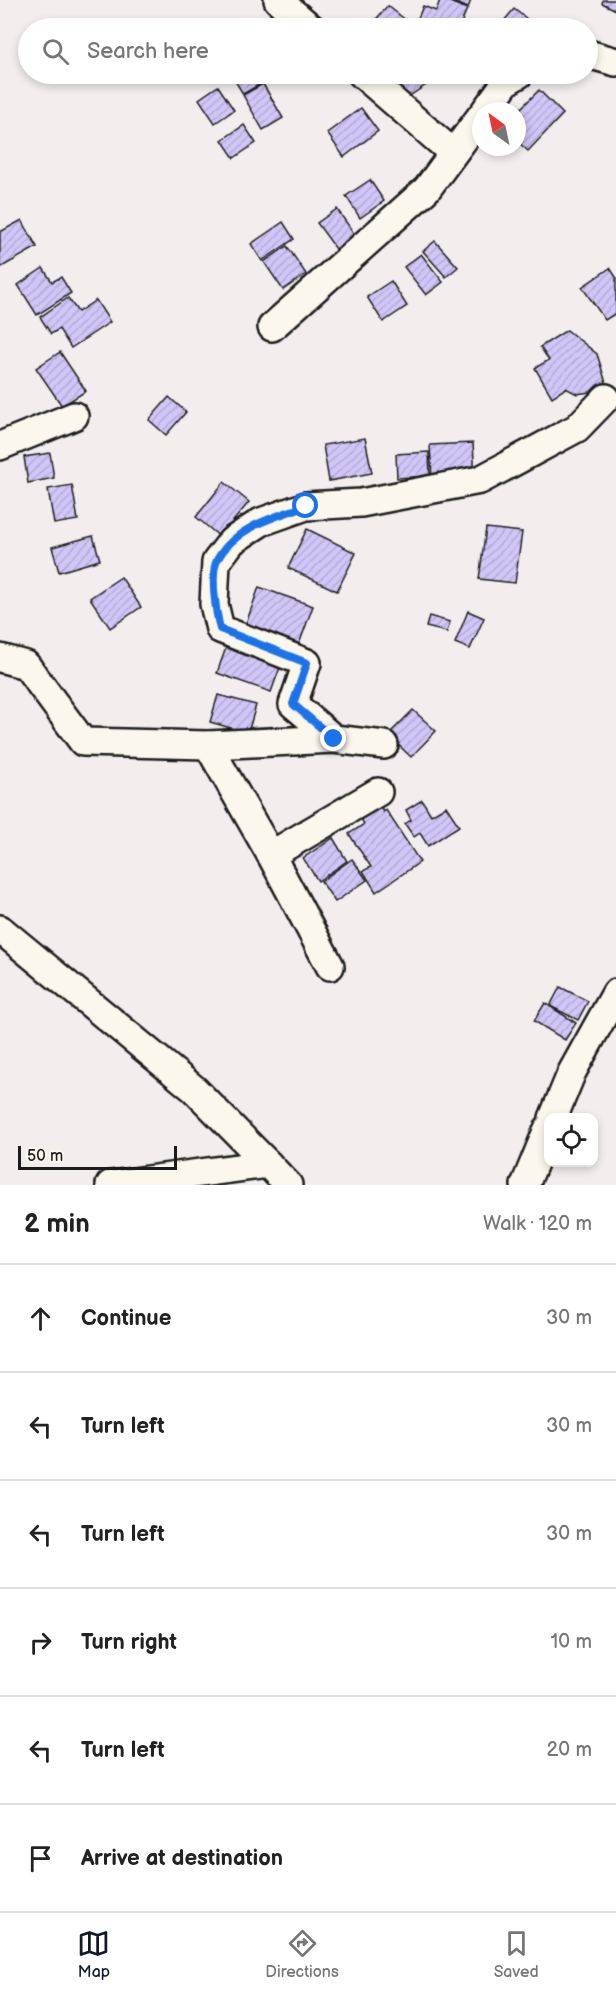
<!DOCTYPE html>
<meta charset="utf-8">
<style>
body{margin:0;font-family:"Balsamiq Sans",sans-serif;background:#f2f2f2;color:#222}
.controls{position:absolute;right:18px;bottom:18px;display:grid;overflow:hidden;border-radius:12px;box-shadow:0 3px 9px #0003}
.controls button{width:54px;height:54px;display:grid;place-items:center;padding:0;border:0;border-bottom:2px solid #e0e0e0;background:#fff;color:#222;font:30px sans-serif}
.compass{position:absolute;left:472px;top:102px;width:54px;height:54px;border-radius:50%;background:#fff;box-shadow:0 3px 9px #0003;rotate:327deg}
.scale{position:absolute;left:18px;bottom:15px;width:159px;box-sizing:border-box;padding-left:6px;border:3px solid #1c1c1c;border-top:0;font-size:16px;line-height:21px;white-space:nowrap;color:#1c1c1c;-webkit-text-stroke:4px #fbf7ec;paint-order:stroke}
.stop{position:absolute;width:18px;height:18px;margin:-14px;border:4px solid #1a73e8;border-radius:50%;background:#fff}
.stop.end{background:#1a73e8;border-color:#fff;box-shadow:0 2px 6px #0008}
.list{margin:0;padding:0;list-style:none}
h2{display:flex;justify-content:space-between;align-items:center;height:78px;margin:0;padding:0 24px;font-size:26px}
h2 small{font-size:20px;font-weight:400;color:#767676}
.list li{display:grid;grid-template-columns:39px 1fr auto;gap:18px;align-items:center;box-sizing:border-box;height:108px;padding:0 24px;border-top:2px solid #e0e0e0}
.list b{display:block;font-size:22px;white-space:nowrap}
.list em{font-size:20px;font-style:normal;color:#767676}
.icon{flex:none;width:33px;height:33px;fill:none;stroke:currentColor;stroke-width:2;stroke-linecap:round;stroke-linejoin:round}
.map{position:relative;flex:none;width:616px;height:1185px;overflow:hidden}
.search{position:absolute;background:#fff;box-shadow:0 3px 9px #0003;left:18px;right:18px;top:18px;height:66px;display:flex;align-items:center;gap:15px;box-sizing:border-box;padding:0 21px;border-radius:33px;color:#767676;font-size:22px}
.sheet{height:726px;background:#fff}
nav{display:flex;justify-content:space-around;align-items:center;box-sizing:border-box;height:84px;border-top:2px solid #e0e0e0;background:#fff;font-size:16px;color:#767676}
nav a{display:grid;justify-items:center;gap:3px}
nav .on{color:#111827}
.map>svg:first-child{display:block}
.building{fill:url(#building-hatch);stroke:#1c1c1c;stroke-width:1.5}
.lines{fill:none;stroke-linecap:round;stroke-linejoin:round}
.minor-casing{stroke:#1c1c1c;stroke-width:32}
.minor{stroke:#fbf7ec;stroke-width:27}
.route{stroke:#1a73e8;stroke-width:8}
</style>
<div class="map">
<svg width="616" height="1185" viewBox="0 0 616 1185">
<defs>
<pattern id="building-hatch" width="6" height="6" patternUnits="userSpaceOnUse" patternTransform="scale(1.5)"><rect width="6" height="6" fill="#d2c6f8"/><path d="M-1 1l2-2M0 6l6-6M5 7l2-2" fill="none" stroke="#b4aad4"/></pattern>
</defs>
<rect width="100%" height="100%" fill="#f3edee"/>
<filter id="ink" filterUnits="userSpaceOnUse"><feTurbulence type="fractalNoise" baseFrequency=".0167" numOctaves="2"/><feDisplacementMap in="SourceGraphic" scale="12" xChannelSelector="R" yChannelSelector="G"/><feConvolveMatrix kernelMatrix="1 2 1 2 8 2 1 2 1" color-interpolation-filters="sRGB"/></filter>
<g filter="url(#ink)">
<g class="building">
<path d="M440,0H445L467,9L459,28H430L416,23L423,6L436,11Z"/>
<path d="M449,0H471L468,8Z"/>
<path d="M603,0H616V10L602,3Z"/>
<path d="M388,6L407,21L400,28H368Z"/>
<path d="M514,9L531,22L525,28H498Z"/>
<path d="M231,74H256L262,83L243,94Z"/>
<path d="M406,74H422L429,83L402,101L390,84Z"/>
<path d="M263,84L283,118L263,130L243,95Z"/>
<path d="M218,86L234,110L215,123L199,99Z"/>
<path d="M539,90L563,114L528,151L517,141V112Z"/>
<path d="M361,108L378,131L344,157L327,133Z"/>
<path d="M244,125L256,143L234,158L222,140Z"/>
<path d="M370,180L384,201L360,218L346,196Z"/>
<path d="M337,209L355,235L336,249L317,223Z"/>
<path d="M22,220L37,247L0,268V232Z"/>
<path d="M283,222L294,239L262,261L251,244Z"/>
<path d="M435,241L458,267L446,277L423,251Z"/>
<path d="M287,246L306,274L283,290L264,262Z"/>
<path d="M421,254L443,282L426,295L404,267Z"/>
<path d="M43,268L52,282L61,277L71,293L37,315L18,285Z"/>
<path d="M610,268L616,277V313L605,320L582,287Z"/>
<path d="M391,281L407,306L383,322L367,297Z"/>
<path d="M68,298L78,312L96,300L110,322L71,348L59,329L51,334L40,317Z"/>
<path d="M567,330L597,354L606,383L590,392L577,394L566,388L552,397L535,368L549,360L540,347Z"/>
<path d="M60,352L86,391L62,406L36,368Z"/>
<path d="M169,397L186,412L166,435L149,420Z"/>
<path d="M365,438L372,473L329,481L323,445Z"/>
<path d="M473,443L475,478L432,480L430,445Z"/>
<path d="M429,452L430,476L397,478L396,454Z"/>
<path d="M50,453L54,478L28,483L24,457Z"/>
<path d="M224,482L249,502L220,537L196,517Z"/>
<path d="M72,485L78,520L54,524L48,489Z"/>
<path d="M486,528L522,532L515,583L479,579Z"/>
<path d="M307,529L356,553L337,591L288,568Z"/>
<path d="M93,536L100,560L59,572L52,547Z"/>
<path d="M121,577L141,607L110,628L90,598Z"/>
<path d="M259,587L313,606L298,647L244,629Z"/>
<path d="M468,611L484,618L470,649L455,643Z"/>
<path d="M429,616L450,622L447,632L426,627Z"/>
<path d="M228,642L282,662L271,692L217,673Z"/>
<path d="M218,695L256,705L248,733L210,722Z"/>
<path d="M413,710L436,731L411,757L388,735Z"/>
<path d="M376,800L383,812L386,810L420,862L376,892L363,871L371,867L349,834L364,824L357,812Z"/>
<path d="M422,800L431,815L446,806L459,826L428,846L420,833L414,837L405,824L411,820L406,810Z"/>
<path d="M333,838L347,861L318,881L303,858Z"/>
<path d="M352,859L367,880L335,902L321,881Z"/>
<path d="M560,987L588,1001L578,1020L550,1006Z"/>
<path d="M545,1003L576,1023L565,1040L534,1021Z"/>
</g>
<g class="lines">
<defs>
<g id="minor">
<path d="M278,0L311,28"/>
<path d="M588,54L616,62"/>
<path d="M362,74L453,153"/>
<path d="M485,111L507,81L519,74"/>
<path d="M272,327L427,189L481,116"/>
<path d="M0,446L74,416"/>
<path d="M0,658L26,665L83,742L208,745L334,739L384,745"/>
<path d="M334,739L293,704L307,663L220,629L214,604L216,562L232,541L261,522L306,506L361,503L480,480L577,428L606,398"/>
<path d="M208,745L271,855L330,966"/>
<path d="M271,855L378,792"/>
<path d="M0,929L194,1089L268,1164"/>
<path d="M553,1118L572,1072L616,993"/>
<path d="M110,1185L268,1164L288,1185"/>
<path d="M525,1185L548,1129"/>
</g>
</defs>
<use href="#minor" class="minor-casing"/>
<use href="#minor" class="minor"/>
</g>
</g>
<g class="lines" filter="url(#ink)">
<path class="route" d="M306,506C274,517 235,527 217,560C210,575 216,613 220,629L307,663L293,704L334,739"/>
</g>
</svg>
<div class="controls">
<button><svg class="icon" aria-label="locate" viewBox="0 0 24 24"><circle cx="12" cy="12" r="6"/><path d="M12 2v4M12 18v4M2 12h4M18 12h4"/></svg></button>
</div>
<svg class="compass" viewBox="-18 -18 36 36"><path d="M0-13l5 13h-10z" fill="#e53935"/><path d="M0 13l5-13h-10z" fill="#767676"/></svg>
<div class="scale">50 m</div>
<div class="stop" style="left:306px;top:506px"></div>
<div class="stop end" style="left:334px;top:739px"></div>
<div class="search"><svg class="icon" aria-label="search" viewBox="0 0 24 24"><circle cx="10" cy="10" r="6"/><path d="M15 15l6 6"/></svg>Search here</div>
</div>
<section class="sheet">
<h2>2 min<small>Walk · 120 m</small></h2>
<ul class="list">
<li><svg class="icon" aria-label="ahead" viewBox="0 0 24 24"><path d="M12 20V5M6 11l6-6 6 6"/></svg><div><b>Continue</b></div><em>30 m</em></li>
<li><svg class="icon" aria-label="left" viewBox="0 0 24 24"><path d="M17 20v-9H6M10 6l-5 5 5 5"/></svg><div><b>Turn left</b></div><em>30 m</em></li>
<li><svg class="icon" aria-label="left" viewBox="0 0 24 24"><path d="M17 20v-9H6M10 6l-5 5 5 5"/></svg><div><b>Turn left</b></div><em>30 m</em></li>
<li><svg class="icon" aria-label="right" viewBox="0 0 24 24"><path d="M7 20v-9h11M14 6l5 5-5 5"/></svg><div><b>Turn right</b></div><em>10 m</em></li>
<li><svg class="icon" aria-label="left" viewBox="0 0 24 24"><path d="M17 20v-9H6M10 6l-5 5 5 5"/></svg><div><b>Turn left</b></div><em>20 m</em></li>
<li><svg class="icon" aria-label="arrive" viewBox="0 0 24 24"><path d="M6 21V4h12l-3 4 3 4H6"/></svg><div><b>Arrive at destination</b></div></li>
</ul>
</section>
<nav>
<a class="on"><svg class="icon" aria-label="map" viewBox="0 0 24 24"><path d="M3 6l6-2 6 2 6-2v14l-6 2-6-2-6 2zM9 4v14M15 6v14"/></svg>Map</a>
<a><svg class="icon" aria-label="directions" viewBox="0 0 24 24"><path d="M12 3l9 9-9 9-9-9zM9 14v-3h6M13 9l2 2-2 2"/></svg>Directions</a>
<a><svg class="icon" aria-label="saved" viewBox="0 0 24 24"><path d="M7 4h10v16l-5-4-5 4z"/></svg>Saved</a>
</nav>
